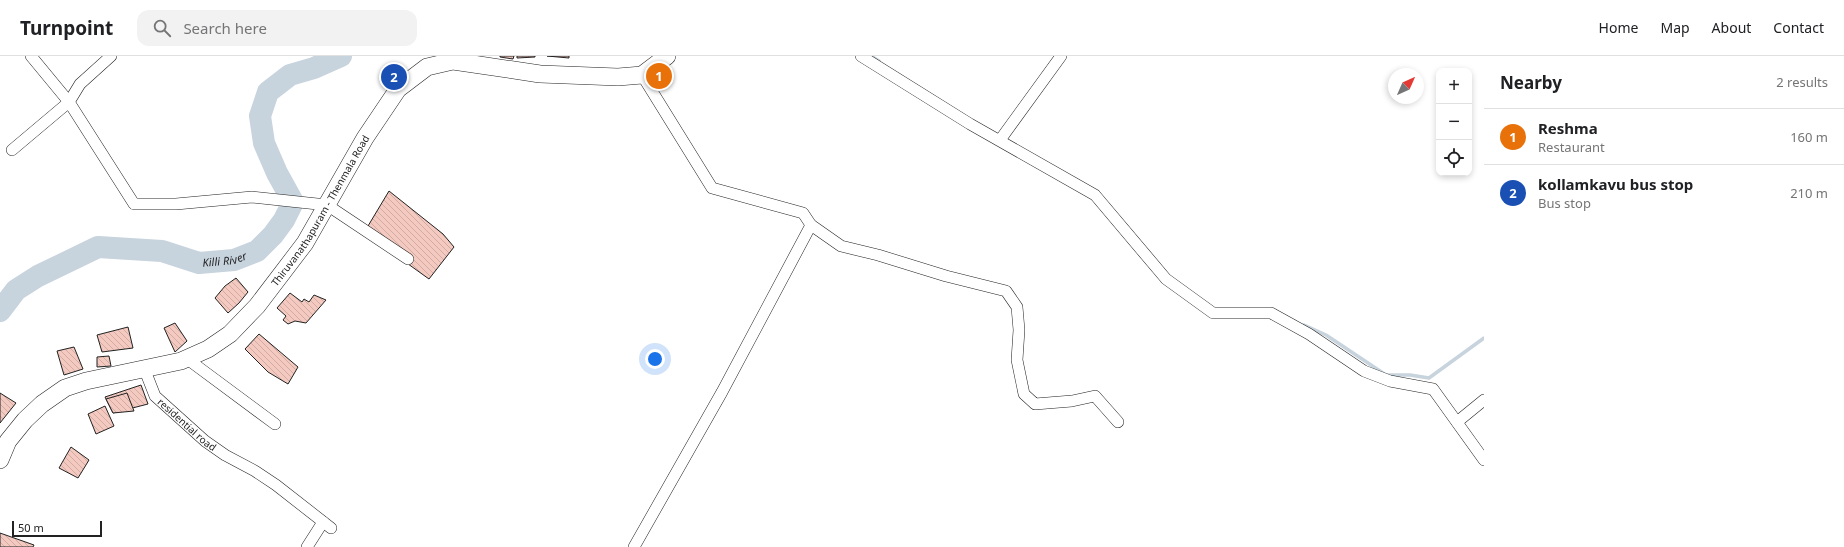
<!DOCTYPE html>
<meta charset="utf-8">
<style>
body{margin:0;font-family:"Noto Sans",sans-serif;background:#f2f2f2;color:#202124}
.controls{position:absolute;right:12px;top:12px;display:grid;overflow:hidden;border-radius:8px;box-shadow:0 2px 6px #0003}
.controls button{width:36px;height:36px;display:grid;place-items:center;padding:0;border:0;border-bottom:1px solid #e0e0e0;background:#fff;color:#202124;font:20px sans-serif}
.compass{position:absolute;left:1388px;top:12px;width:36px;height:36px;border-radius:50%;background:#fff;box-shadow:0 2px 6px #0003;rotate:45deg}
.scale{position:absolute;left:12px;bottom:10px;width:90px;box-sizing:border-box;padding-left:4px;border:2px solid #222;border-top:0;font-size:11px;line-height:14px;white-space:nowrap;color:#222;-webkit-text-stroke:3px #fff;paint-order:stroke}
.you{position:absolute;left:655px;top:303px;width:14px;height:14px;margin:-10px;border:3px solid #fff;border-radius:50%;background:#1a73e8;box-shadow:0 0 0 6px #1a73e833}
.badge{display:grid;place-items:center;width:26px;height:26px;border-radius:50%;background:#1a73e8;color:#fff;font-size:13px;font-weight:700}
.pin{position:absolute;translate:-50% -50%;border:2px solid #fff;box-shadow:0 1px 4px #0006}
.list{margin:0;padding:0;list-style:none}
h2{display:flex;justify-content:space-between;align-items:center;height:52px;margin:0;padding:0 16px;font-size:17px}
h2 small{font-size:13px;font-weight:400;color:#757577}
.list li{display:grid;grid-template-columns:26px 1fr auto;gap:12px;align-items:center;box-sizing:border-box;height:56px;padding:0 16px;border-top:1px solid #e0e0e0}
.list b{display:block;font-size:15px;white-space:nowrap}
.list p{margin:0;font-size:13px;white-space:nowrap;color:#757577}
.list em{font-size:13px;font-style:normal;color:#757577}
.icon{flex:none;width:22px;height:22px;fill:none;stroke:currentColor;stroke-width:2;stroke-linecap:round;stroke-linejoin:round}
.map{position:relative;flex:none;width:1484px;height:491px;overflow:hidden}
header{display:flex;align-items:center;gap:24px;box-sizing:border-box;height:56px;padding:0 20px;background:#fff;border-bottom:1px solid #e0e0e0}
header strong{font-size:19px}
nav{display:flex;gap:22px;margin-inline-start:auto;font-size:14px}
.search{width:280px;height:36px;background:#f2f2f2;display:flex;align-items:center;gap:10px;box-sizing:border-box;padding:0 14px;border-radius:12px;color:#757577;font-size:15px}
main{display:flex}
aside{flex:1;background:#fff}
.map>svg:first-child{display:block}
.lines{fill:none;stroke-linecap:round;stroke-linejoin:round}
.stream{stroke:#c7d3dd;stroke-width:3.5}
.river{stroke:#c7d3dd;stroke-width:22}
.building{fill:url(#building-back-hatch);stroke:#222}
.street-casing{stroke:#222;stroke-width:12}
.primary-casing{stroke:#222;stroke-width:18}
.street{stroke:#fff;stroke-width:11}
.primary{stroke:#fff;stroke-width:17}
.labels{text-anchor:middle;stroke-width:3;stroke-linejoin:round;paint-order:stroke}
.street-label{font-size:10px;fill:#222;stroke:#fff}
.water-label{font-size:11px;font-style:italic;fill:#222;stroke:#fff}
</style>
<header>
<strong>Turnpoint</strong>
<div class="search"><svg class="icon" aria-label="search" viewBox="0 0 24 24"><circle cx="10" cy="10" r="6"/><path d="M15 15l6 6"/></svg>Search here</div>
<nav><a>Home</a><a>Map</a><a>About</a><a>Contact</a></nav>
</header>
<main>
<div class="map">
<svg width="1484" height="491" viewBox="0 0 1484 491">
<defs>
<pattern id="building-back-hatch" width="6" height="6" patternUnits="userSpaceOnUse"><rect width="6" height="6" fill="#f3c9c0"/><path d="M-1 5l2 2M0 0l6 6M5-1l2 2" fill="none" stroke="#d0aca5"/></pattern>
</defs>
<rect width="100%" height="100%" fill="#fff"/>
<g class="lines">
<g class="stream">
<path d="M871,0L879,5"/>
<path d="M1304,269L1326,279L1386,319H1410L1429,322L1484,282"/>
</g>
<path class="river" id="s1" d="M0,255L16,234L38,220L98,191L162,195L199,207L234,204L257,195L273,179L284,164L293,146L277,117L264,87L260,60L268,36L290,19L314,12L341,0"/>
</g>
<g class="building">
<path d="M500,0H514L513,3L500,1Z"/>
<path d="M517,0H535V1L517,2Z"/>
<path d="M547,0H569V2Z"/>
<path d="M389,135L443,178L454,191L429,223L397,200L368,170Z"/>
<path d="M236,222L248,236L239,247L228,257L215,242L225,230Z"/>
<path d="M290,237L302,246L304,243L309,246L314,239L326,244L306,267L295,265L288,268L283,264L286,260L277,252Z"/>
<path d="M175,267L187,285L175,296L164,272Z"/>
<path d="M128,271L133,292L102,296L97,279Z"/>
<path d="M259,278L298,311L288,328L268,316L245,293Z"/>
<path d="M74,291L83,313L64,319L57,295Z"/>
<path d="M109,300L111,310L97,311V301Z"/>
<path d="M141,329L148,348L113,357L105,341Z"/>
<path d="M0,337L16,347L0,367Z"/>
<path d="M127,337L134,355L113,357L106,343Z"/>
<path d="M105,350L114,370L96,378L88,358Z"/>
<path d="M71,391L89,404L78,422L59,412Z"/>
<path d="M0,477L34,489L33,491H0Z"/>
</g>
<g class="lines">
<defs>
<g id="street">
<path d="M31,0L69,46L134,148H176L252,141L327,149L408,203"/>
<path d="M861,0L970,68L1095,139L1166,223L1213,257H1271L1309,278L1364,315L1390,325L1433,333L1484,404"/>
<path d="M1000,84L1061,0"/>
<path d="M12,94L69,46L80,28L111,0"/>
<path d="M811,169L841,190L878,199L946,220L1006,235L1017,251L1019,274L1017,304L1024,338L1035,348L1072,345L1095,340L1118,366"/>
<path d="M186,302L275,368"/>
<path id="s2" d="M144,312L155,340L205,385L225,399L255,415L276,429L331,472"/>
<path d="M1457,366L1484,344"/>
<path d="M307,491L323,466"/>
<path d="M634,491L722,336L811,169L803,157L712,132L642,19"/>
</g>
<g id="primary">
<path id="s3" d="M0,404L8,385L25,364L42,348L65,332L86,325L181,305L208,293L230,278L257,250L305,187L365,82L398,33L427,11L453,5L540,18L618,21L642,19L667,0"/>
</g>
</defs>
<use href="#street" class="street-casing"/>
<use href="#primary" class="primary-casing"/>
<use href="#street" class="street"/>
<use href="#primary" class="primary"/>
</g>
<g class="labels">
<g class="street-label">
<text dy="4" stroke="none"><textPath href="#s3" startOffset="428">Thiruvanathapuram - Thenmala Road</textPath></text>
<text dy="4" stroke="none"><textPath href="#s2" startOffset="73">residential road</textPath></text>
</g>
<g class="water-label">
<text dy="4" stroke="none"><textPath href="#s1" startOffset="248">Killi River</textPath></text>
</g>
</g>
</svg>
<div class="controls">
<button>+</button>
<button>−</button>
<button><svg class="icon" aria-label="locate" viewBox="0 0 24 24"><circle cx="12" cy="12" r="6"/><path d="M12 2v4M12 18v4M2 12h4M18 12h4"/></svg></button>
</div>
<svg class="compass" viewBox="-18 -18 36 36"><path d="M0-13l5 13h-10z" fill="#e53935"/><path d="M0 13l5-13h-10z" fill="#757577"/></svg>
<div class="scale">50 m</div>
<div class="you"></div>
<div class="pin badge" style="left:659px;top:20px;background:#e8710a">1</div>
<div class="pin badge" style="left:394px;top:21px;background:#1a4fb4">2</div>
</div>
<aside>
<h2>Nearby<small>2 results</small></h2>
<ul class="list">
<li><span class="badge" style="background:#e8710a">1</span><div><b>Reshma</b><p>Restaurant</p></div><em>160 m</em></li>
<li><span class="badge" style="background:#1a4fb4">2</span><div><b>kollamkavu bus stop</b><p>Bus stop</p></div><em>210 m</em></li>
</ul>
</aside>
</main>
